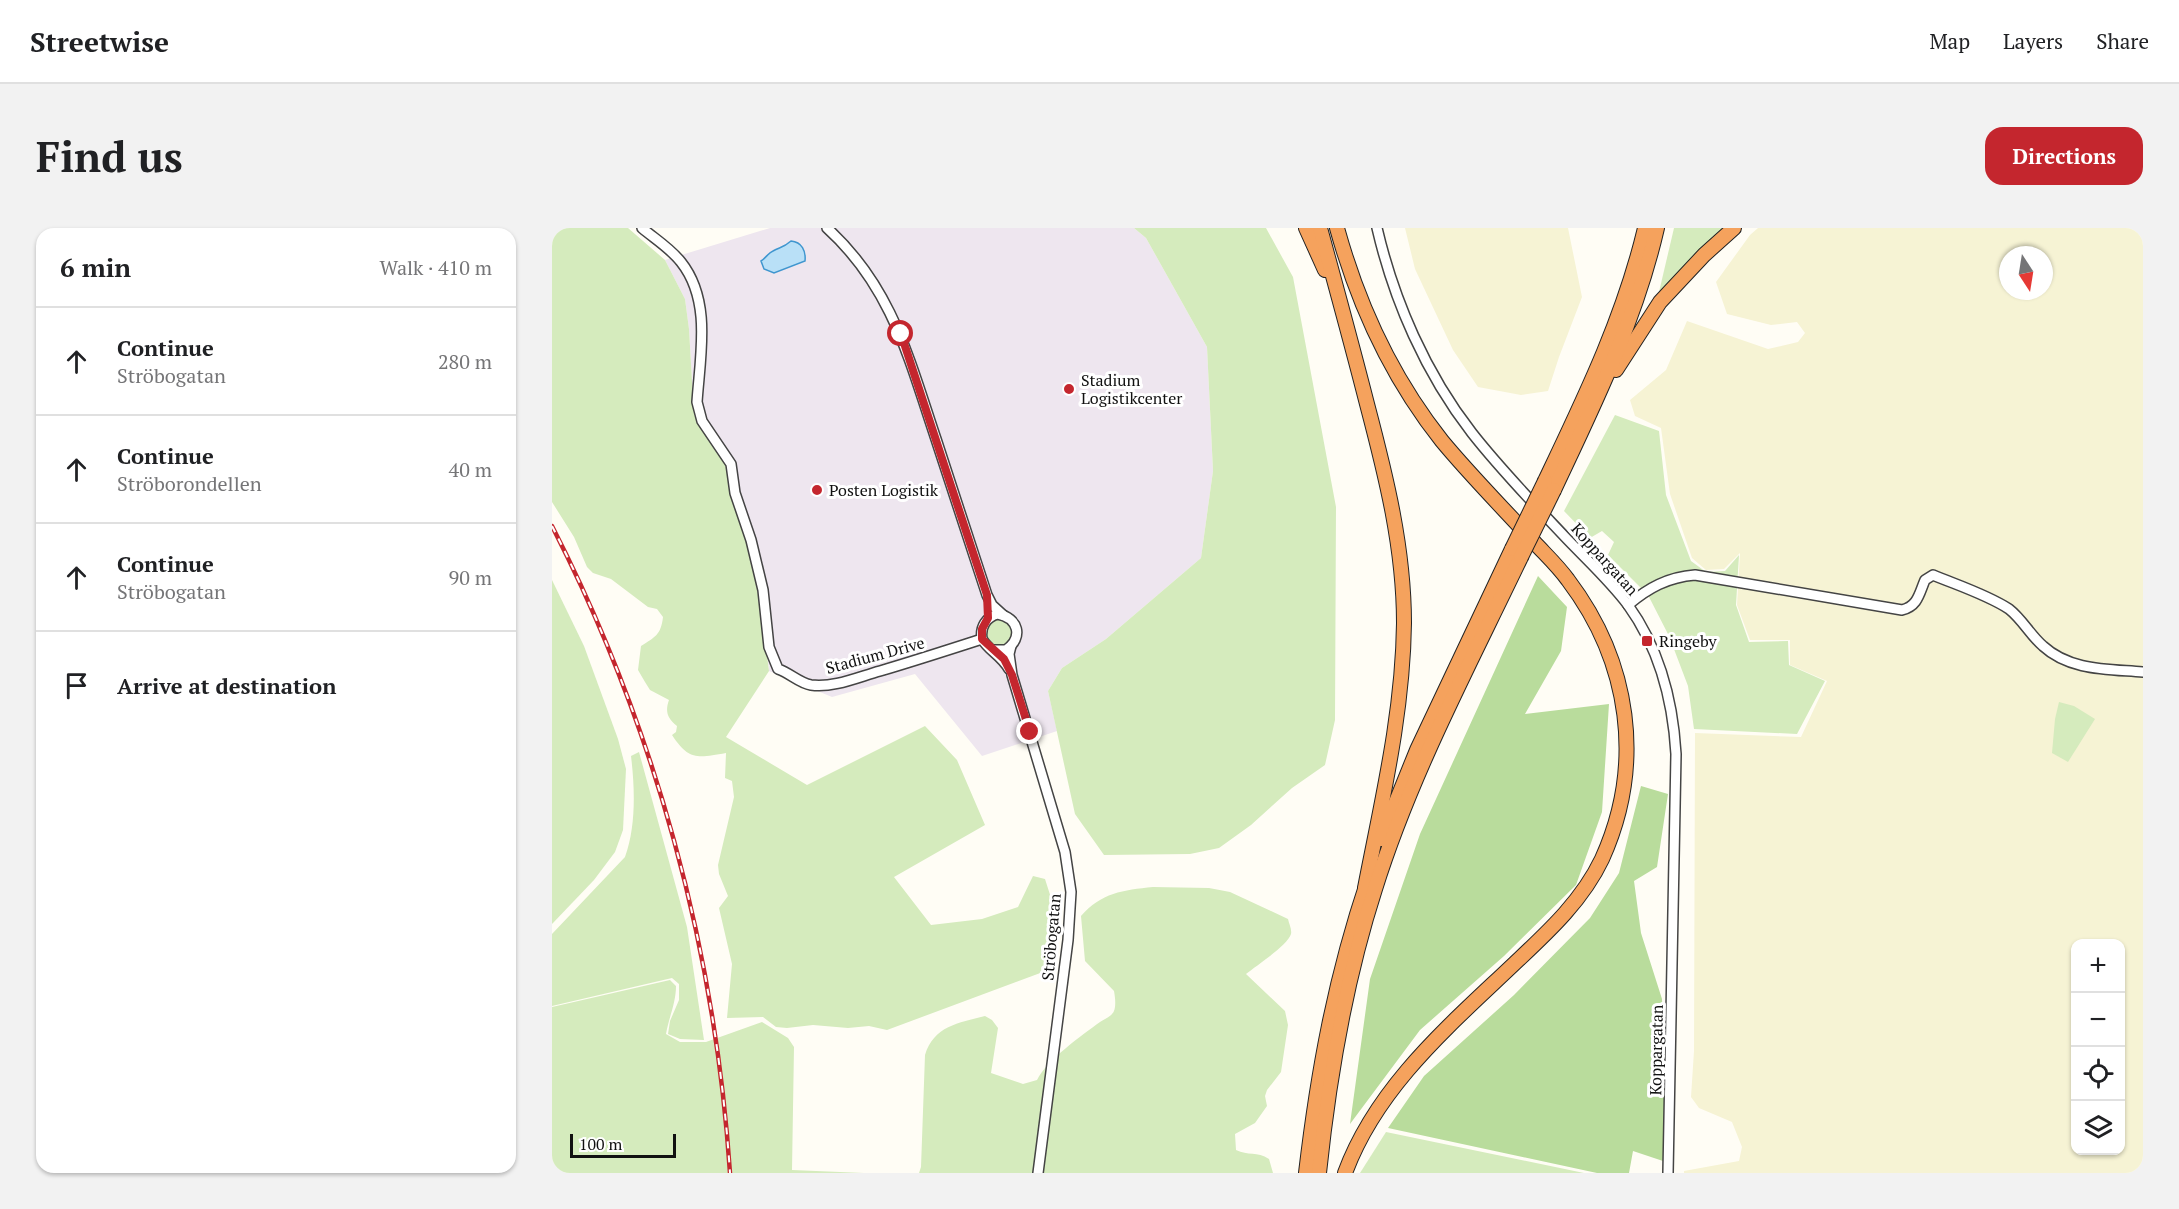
<!DOCTYPE html>
<meta charset="utf-8">
<style>
body{margin:0;font-family:"PT Serif",serif;background:#f2f2f2;color:#202124}
.controls{position:absolute;right:18px;bottom:18px;display:grid;overflow:hidden;border-radius:12px;box-shadow:0 2px 4px #0004}
.controls button{width:54px;height:54px;display:grid;place-items:center;padding:0;border:0;border-bottom:2px solid #e0e0e0;background:#fff;color:#202124;font:30px sans-serif}
.compass{position:absolute;left:1447px;top:18px;width:54px;height:54px;border-radius:50%;background:#fff;box-shadow:0 2px 4px #0004;rotate:168deg}
.scale{position:absolute;left:18px;bottom:15px;width:106px;box-sizing:border-box;padding-left:6px;border:3px solid #111;border-top:0;font-size:16px;line-height:21px;white-space:nowrap;color:#111;-webkit-text-stroke:4px #fff;paint-order:stroke}
.stop{position:absolute;width:18px;height:18px;margin:-14px;border:4px solid #c4262e;border-radius:50%;background:#fff}
.stop.end{background:#c4262e;border-color:#fff;box-shadow:0 2px 6px #0008}
.list{margin:0;padding:0;list-style:none}
h2{display:flex;justify-content:space-between;align-items:center;height:78px;margin:0;padding:0 24px;font-size:26px}
h2 small{font-size:20px;font-weight:400;color:#757577}
.list li{display:grid;grid-template-columns:39px 1fr auto;gap:18px;align-items:center;box-sizing:border-box;height:108px;padding:0 24px;border-top:2px solid #e0e0e0}
.list b{display:block;font-size:22px;white-space:nowrap}
.list p{margin:0;font-size:20px;white-space:nowrap;color:#757577}
.list em{font-size:20px;font-style:normal;color:#757577}
.icon{flex:none;width:33px;height:33px;fill:none;stroke:currentColor;stroke-width:2;stroke-linecap:round;stroke-linejoin:round}
.map{position:relative;flex:none;width:1591px;height:945px;overflow:hidden;border-radius:18px}
header{display:flex;align-items:center;gap:36px;box-sizing:border-box;height:84px;padding:0 30px;background:#fff;border-bottom:2px solid #e0e0e0}
header strong{font-size:28px}
nav{display:flex;gap:33px;margin-inline-start:auto;font-size:21px}
.intro{display:flex;align-items:center;justify-content:space-between;box-sizing:border-box;height:144px;padding:0 36px}
h1{margin:0;font-size:42px}
.button{padding:15px 27px;border-radius:18px;background:#c4262e;color:#fff;font-size:21px;font-weight:700}
main{display:flex;gap:36px;padding:0 36px}
aside{flex:1;background:#fff;border-radius:18px;box-shadow:0 2px 4px #0004}
.map>svg:first-child{display:block}
.industrial{fill:#eee6ef}
.farmland{fill:#f6f3d4;fill-rule:evenodd}
.green{fill:#d5ebbd}
.forest{fill:#b9dc9c}
.water{fill:#b9e0f7;stroke:#3f96cf;stroke-width:1.5}
.lines{fill:none;stroke-linecap:round;stroke-linejoin:round}
.minor-casing{stroke:#444;stroke-width:12}
.highway-casing{stroke:#222;stroke-width:16}
.minor{stroke:#fff;stroke-width:9}
.highway{stroke:#f5a25d;stroke-width:14}
.rail-casing{stroke:#c4262e;stroke-width:4.5}
.rail{stroke:#fff;stroke-width:2;stroke-dasharray:7;stroke-linecap:butt}
.highway-bridge-casing{stroke:#222;stroke-width:16;stroke-linecap:butt}
.highway-bridge{stroke:#f5a25d;stroke-width:14}
.route{stroke:#c4262e;stroke-width:8}
.poi-dot{fill:#c4262e;stroke:#fff;stroke-width:2}
.labels{text-anchor:middle;stroke-width:6;stroke-linejoin:round;paint-order:stroke}
.poi-label{font-size:16px;fill:#111;stroke:#fff;text-anchor:start}
.street-label{font-size:16px;fill:#111;stroke:#fff}
</style>
<header>
<strong>Streetwise</strong>
<nav><a>Map</a><a>Layers</a><a>Share</a></nav>
</header>
<div class="intro"><h1>Find us</h1><a class="button">Directions</a></div>
<main>
<aside>
<h2>6 min<small>Walk · 410 m</small></h2>
<ul class="list">
<li><svg class="icon" aria-label="ahead" viewBox="0 0 24 24"><path d="M12 20V5M6 11l6-6 6 6"/></svg><div><b>Continue</b><p>Ströbogatan</p></div><em>280 m</em></li>
<li><svg class="icon" aria-label="ahead" viewBox="0 0 24 24"><path d="M12 20V5M6 11l6-6 6 6"/></svg><div><b>Continue</b><p>Ströborondellen</p></div><em>40 m</em></li>
<li><svg class="icon" aria-label="ahead" viewBox="0 0 24 24"><path d="M12 20V5M6 11l6-6 6 6"/></svg><div><b>Continue</b><p>Ströbogatan</p></div><em>90 m</em></li>
<li><svg class="icon" aria-label="arrive" viewBox="0 0 24 24"><path d="M6 21V4h12l-3 4 3 4H6"/></svg><div><b>Arrive at destination</b></div></li>
</ul>
</aside>
<div class="map">
<svg width="1591" height="945" viewBox="0 0 1591 945">
<rect width="100%" height="100%" fill="#fffdf5"/>
<path class="industrial" d="M218,0H582L594,10L655,119L661,243L649,330L554,411L510,440L496,463L505,503L430,528L363,446L280,469L217,443L215,421L175,240L142,187L137,101L133,71L113,32Z"/>
<g class="farmland">
<path d="M853,0H1016L1030,69L1007,129L996,163L969,167L926,159L901,122L863,41Z"/>
<path d="M1206,0H1591V945H1132V943L1187,933L1190,919L1180,894L1147,880L1139,869L1142,823L1143,505L1249,509L1275,453L1238,437V412H1198L1185,377L1188,325L1172,341L1154,342L1140,330L1118,266L1109,200L1083,188L1078,172L1114,142L1135,93L1216,121L1246,114L1253,105L1245,94L1219,97L1175,86L1164,54L1198,7ZM1456,27H1492V63H1456ZM1524,716H1568V922H1524Z"/>
</g>
<g class="green">
<path d="M0,0H76L113,32L133,71L137,101L142,187L175,240L191,291L209,381L217,443L174,509L255,557L373,498L405,532L433,597L342,649L379,697L430,691L466,679L481,648L493,651L500,673L491,744L335,802L317,798L296,800L261,797L235,800L224,799L211,789L175,790L180,736L167,680L176,668L167,646L166,637L182,569L180,553L173,550L174,525C146,530 137,533 120,507L124,504L125,498C115,490 113,483 117,472L98,462L93,454L86,442L89,418C103,409 109,407 111,389L105,381L96,379L59,351L41,345L35,339L22,309L0,274Z"/>
<path d="M582,0H714L741,49L784,279L783,492L773,537L740,560L699,597L667,620L638,626L552,627L523,586L496,463L510,440L554,411L649,330L661,243L655,119L594,10Z"/>
<path d="M1122,0H1172L1107,64Z"/>
<path d="M1063,187L1107,203L1114,267L1139,333L1154,344L1173,343L1187,327L1184,377L1197,414L1236,413L1237,437L1273,453L1245,506L1142,501L1136,458L1117,408L1096,367L1056,327L1062,314L1050,303L1038,310L1012,283Z"/>
<path d="M0,352L32,418L66,511L74,541L71,602L63,624L42,652L0,696Z"/>
<circle cx="447" cy="404" r="14"/>
<path d="M1507,474L1522,478L1543,491L1516,534L1500,525L1503,491Z"/>
<path d="M87,524L135,699L152,812L128,811L116,806L118,793L127,772V756L120,750L0,778V706L73,629C84,599 83,561 79,528Z"/>
<path d="M601,659L657,660L678,664L736,691C737,696 740,701 739,706C735,718 705,737 694,746L733,783L736,797L729,844L715,862L713,868L715,878L703,895L683,906L684,922C696,928 705,923 717,931L721,945H367L369,939L373,827C382,798 406,795 433,788L440,792L446,800L439,845L471,856L485,852C495,832 530,807 548,794C552,791 558,789 560,786C565,781 563,769 562,763L533,733L529,688C549,665 571,662 601,659Z"/>
<path d="M118,752L124,758C124,775 117,789 114,806L128,814H154L210,794L236,810L242,819L240,942L312,945H0V779Z"/>
<path d="M834,904L1032,945H808Z"/>
</g>
<g class="forest">
<path d="M986,348L1015,379L1009,423L973,486L1057,476L1050,584L1024,657L952,728L868,802L798,896L818,751L868,606Z"/>
<path d="M1089,558L1116,566L1105,639L1082,653L1089,705L1110,771L1114,934L1081,923L1077,945H1045L836,900L872,848L962,767L1038,690L1067,645Z"/>
</g>
<path class="water" d="M239,13C250,14 254,23 253,33L222,45L212,41L209,33C214,30 216,25 221,23C228,19 231,20 239,13Z"/>
<g class="lines">
<defs>
<g id="minor">
<path d="M90,0C103,11 118,20 129,34C160,73 148,128 145,174L150,193L179,236L183,265L199,312L211,362L217,419L226,441C238,445 247,455 259,457C282,460 306,449 328,443C362,433 396,422 430,411"/>
<path d="M275,0C340,59 357,131 384,211C401,263 418,315 435,367L440,377L451,387"/>
<path d="M825,0C842,73 874,146 920,205C949,242 982,276 1014,310C1035,332 1058,353 1076,377C1107,420 1121,474 1124,526L1116,945"/>
<path d="M1076,377C1096,360 1116,349 1143,347L1350,382C1366,378 1367,366 1373,352L1381,347C1405,357 1436,367 1457,381C1471,392 1478,407 1491,418C1518,443 1557,441 1591,444"/>
<path d="M459,418L457,426L460,447L513,624L519,664L516,712L486,945"/>
<path d="M442,422H454C472,409 466,390 446,386C434,389 428,399 430,411C437,423 449,427 457,441"/>
</g>
<g id="highway">
<path d="M754,0L773,42"/>
<path d="M768,0C784,59 800,117 815,176C834,248 852,320 852,395C851,485 830,572 813,660"/>
<path d="M785,0C806,76 840,150 890,213C919,248 951,280 982,314C993,326 1006,338 1016,352C1078,434 1093,536 1050,631C1030,673 996,704 963,735C898,797 825,858 793,945"/>
<path d="M1064,142L1108,74L1152,27L1182,0"/>
<path d="M993,253C1032,171 1072,89 1093,0"/>
<path d="M1002,262C1042,177 1084,92 1105,0"/>
<path d="M829,611L865,522L960,321"/>
<path d="M754,945C766,843 783,750 816,652"/>
<path d="M767,945C777,849 793,754 823,661C859,546 917,438 969,329"/>
</g>
</defs>
<use href="#minor" class="minor-casing"/>
<use href="#highway" class="highway-casing"/>
<use href="#minor" class="minor"/>
<use href="#highway" class="highway"/>
<defs>
<path id="rail" d="M0,298C103,499 163,720 178,945"/>
</defs>
<use href="#rail" class="rail-casing"/>
<use href="#rail" class="rail"/>
<defs>
<g id="highway-bridge">
<path d="M960,321L993,253"/>
<path d="M969,329L1002,262"/>
</g>
</defs>
<use href="#highway-bridge" class="highway-bridge-casing"/>
<use href="#highway-bridge" class="highway-bridge"/>
</g>
<g class="lines">
<path class="route" d="M349,106L435,367L436,390L430,401V411L452,431L460,447L478,504"/>
</g>
<g class="poi-dot">
<circle cx="517" cy="161" r="6"/>
<circle cx="265" cy="262" r="6"/>
<rect x="1089" y="407" width="12" height="12" rx="3"/>
</g>
<g class="labels">
<g class="poi-label">
<text x="529" y="158">Stadium<tspan x="529" dy="18">Logistikcenter</tspan></text>
<text x="277" y="268">Posten Logistik</text>
<text x="1107" y="419">Ringeby</text>
</g>
<g class="street-label">
<text transform="translate(1053 331) rotate(48)" y="6">Koppargatan</text>
<text transform="translate(323 427) rotate(-15)" y="6">Stadium Drive</text>
<text transform="translate(499 709) rotate(-85)" y="6">Ströbogatan</text>
<text transform="translate(1104 822) rotate(-89)" y="6">Koppargatan</text>
</g>
</g>
</svg>
<div class="controls">
<button>+</button>
<button>−</button>
<button><svg class="icon" aria-label="locate" viewBox="0 0 24 24"><circle cx="12" cy="12" r="6"/><path d="M12 2v4M12 18v4M2 12h4M18 12h4"/></svg></button>
<button><svg class="icon" aria-label="layers" viewBox="0 0 24 24"><path d="M12 4l9 5-9 5-9-5zM3 14l9 5 9-5"/></svg></button>
</div>
<svg class="compass" viewBox="-18 -18 36 36"><path d="M0-13l5 13h-10z" fill="#e53935"/><path d="M0 13l5-13h-10z" fill="#757577"/></svg>
<div class="scale">100 m</div>
<div class="stop" style="left:349px;top:106px"></div>
<div class="stop end" style="left:478px;top:504px"></div>
</div>
</main>
